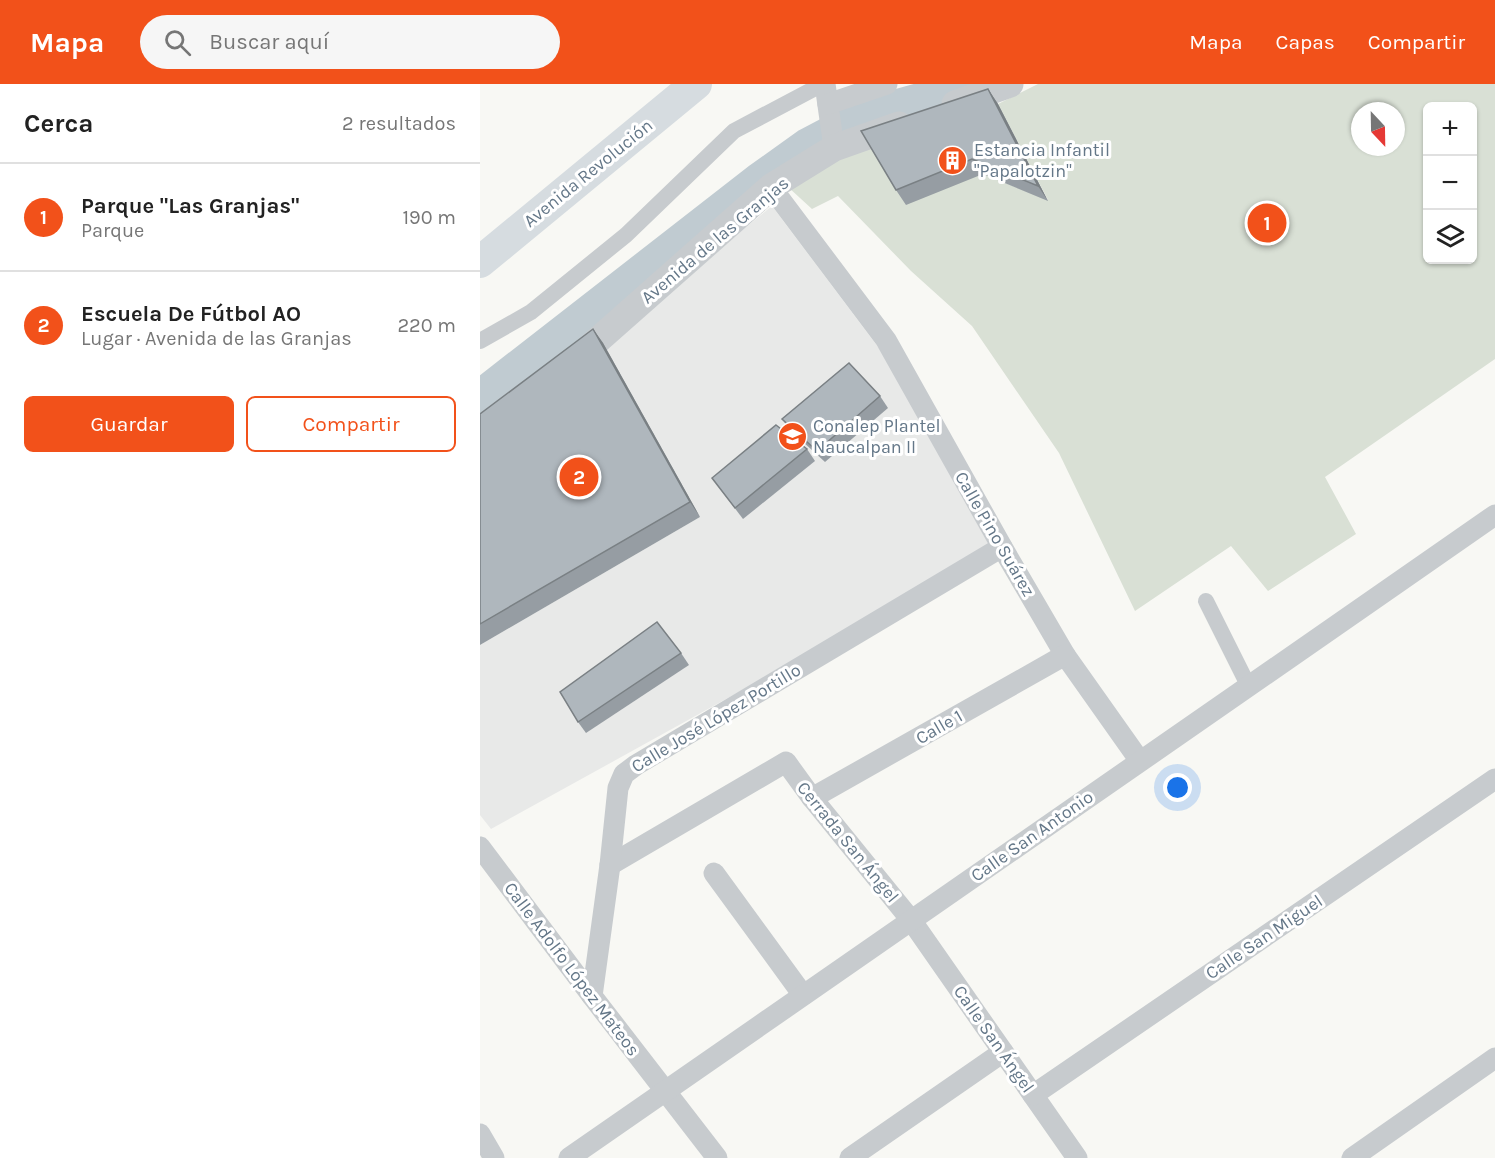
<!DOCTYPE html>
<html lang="es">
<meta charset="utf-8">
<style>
body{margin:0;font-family:Karla,sans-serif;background:#f6f6f6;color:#222}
.controls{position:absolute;right:18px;top:18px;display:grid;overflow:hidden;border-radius:9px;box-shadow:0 2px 4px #0004}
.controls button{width:54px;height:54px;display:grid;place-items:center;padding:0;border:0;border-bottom:2px solid #e0e0e0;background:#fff;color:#222;font:30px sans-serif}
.compass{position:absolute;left:871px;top:18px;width:54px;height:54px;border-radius:50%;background:#fff;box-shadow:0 2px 4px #0004;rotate:158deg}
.you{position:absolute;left:698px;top:704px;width:21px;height:21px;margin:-15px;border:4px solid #fff;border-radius:50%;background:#1a73e8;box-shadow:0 0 0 9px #1a73e833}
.badge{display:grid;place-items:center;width:39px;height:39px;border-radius:50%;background:#f2511a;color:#fff;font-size:20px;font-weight:700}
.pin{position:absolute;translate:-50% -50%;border:3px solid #fff;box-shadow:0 2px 6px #0006}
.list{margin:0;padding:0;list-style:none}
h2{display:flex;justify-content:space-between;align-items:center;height:78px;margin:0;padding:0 24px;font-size:26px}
h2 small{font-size:20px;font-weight:400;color:#767676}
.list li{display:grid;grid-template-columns:39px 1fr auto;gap:18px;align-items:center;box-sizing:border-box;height:108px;padding:0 24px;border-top:2px solid #e0e0e0}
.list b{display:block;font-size:22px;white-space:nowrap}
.list p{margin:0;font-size:20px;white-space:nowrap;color:#767676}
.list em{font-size:20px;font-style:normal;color:#767676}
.actions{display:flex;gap:12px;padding:18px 24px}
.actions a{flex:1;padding:14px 0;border:2px solid #f2511a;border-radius:9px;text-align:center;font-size:21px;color:#f2511a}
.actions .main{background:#f2511a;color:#fff}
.icon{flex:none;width:33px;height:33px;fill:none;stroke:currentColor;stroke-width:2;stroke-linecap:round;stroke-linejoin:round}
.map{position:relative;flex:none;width:1015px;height:1074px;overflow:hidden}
header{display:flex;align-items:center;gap:36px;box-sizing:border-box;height:84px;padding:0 30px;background:#f2511a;color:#fff}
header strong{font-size:28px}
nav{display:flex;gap:33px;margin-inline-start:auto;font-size:21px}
.search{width:420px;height:54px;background:#f6f6f6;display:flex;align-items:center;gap:15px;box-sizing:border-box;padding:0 21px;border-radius:33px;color:#767676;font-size:22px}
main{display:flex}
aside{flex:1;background:#fff}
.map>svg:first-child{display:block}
.built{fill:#e8e9e8}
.green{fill:#d9e0d5;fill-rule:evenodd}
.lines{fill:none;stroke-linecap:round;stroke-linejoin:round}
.river{stroke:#c0cbd1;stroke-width:36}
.pedestrian{stroke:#c7cbce;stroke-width:16}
.minor{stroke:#c7cbce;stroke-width:21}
.tertiary{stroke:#c7cbce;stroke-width:27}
.secondary{stroke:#d6dce0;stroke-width:32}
.wall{fill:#969da3}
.shaded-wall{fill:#7a8084}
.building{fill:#afb7bd;stroke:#7a8084;stroke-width:1.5}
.labels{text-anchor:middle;stroke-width:6;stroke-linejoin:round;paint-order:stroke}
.poi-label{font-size:18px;fill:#647788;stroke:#fff;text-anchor:start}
.street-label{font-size:18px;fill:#647788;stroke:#fff}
</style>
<header>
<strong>Mapa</strong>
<div class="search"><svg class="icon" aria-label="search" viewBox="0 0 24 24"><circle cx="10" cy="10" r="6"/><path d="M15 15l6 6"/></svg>Buscar aquí</div>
<nav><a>Mapa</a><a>Capas</a><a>Compartir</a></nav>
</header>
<main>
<aside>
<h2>Cerca<small>2 resultados</small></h2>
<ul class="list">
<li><span class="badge">1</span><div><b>Parque &quot;Las Granjas&quot;</b><p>Parque</p></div><em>190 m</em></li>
<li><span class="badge">2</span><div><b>Escuela De Fútbol AO</b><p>Lugar · Avenida de las Granjas</p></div><em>220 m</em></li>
</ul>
<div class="actions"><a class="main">Guardar</a><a>Compartir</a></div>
</aside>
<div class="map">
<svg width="1015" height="1074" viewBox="0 0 1015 1074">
<rect width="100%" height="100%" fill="#f8f8f4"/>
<path class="built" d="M292,122L404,271L509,461L304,583L11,745L0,731V561L220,433L123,259Z"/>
<path class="green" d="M558,0H1015V275L845,393L876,450L788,507L751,462L655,527L579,369L492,242L431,187L358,112L332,125L308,103L362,73L391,62L503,90L568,116L518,20ZM948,22H992V176H948ZM880,27H916V63H880Z"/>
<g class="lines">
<path class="river" d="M0,314L279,97L328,62L385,32L458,12L496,0"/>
<g class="pedestrian">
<path d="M0,257L51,228L146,151L254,47L343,0"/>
<path d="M726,517L769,603"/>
</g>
<g class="minor">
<path d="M345,0L354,64"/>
<path d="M348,20L407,0"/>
<path d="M291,103L406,256L522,463L585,571L660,677"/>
<path d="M332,714L585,571"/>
<path d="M0,763L112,912L237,1074"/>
<path d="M130,781L306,678L332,714L431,836L597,1074"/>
<path d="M234,789L323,911"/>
<path d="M112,912L130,781L138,704L144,690L156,681L522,463"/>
<path d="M553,1011L1015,695"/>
<path d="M0,1050L14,1074"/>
<path d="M89,1074C397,858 707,646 1015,431"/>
<path d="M370,1074L523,968"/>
<path d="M872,1074L1015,974"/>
</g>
<g class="tertiary">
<path d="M475,20L530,0"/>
<path d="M92,279L291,103L354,64L419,41"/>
</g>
<path class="secondary" d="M0,178L216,0"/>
</g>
<g class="wall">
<path d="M508,5L518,20L568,117L503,90L426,121L416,106Z"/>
<path d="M113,245L123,259L220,433L0,561V330Z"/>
<path d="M400,312L408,324L345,378L310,346L302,335Z"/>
<path d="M327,365L335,377L263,435L232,394Z"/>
<path d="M201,569L209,581L106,649L98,638Z"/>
</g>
<g class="shaded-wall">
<path d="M508,5L518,20L568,117L558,102Z"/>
<path d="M113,245L123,259L220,433L210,418Z"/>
</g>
<g class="building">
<path d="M508,5L558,102L492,75L416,106L381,47Z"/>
<path d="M113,245L210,418L0,540V330Z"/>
<path d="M369,279L400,312L337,367L302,335Z"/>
<path d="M296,341L327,365L255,424L232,394Z"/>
<path d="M177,538L201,569L98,638L80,608Z"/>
</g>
<defs>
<symbol id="building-disc" viewBox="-11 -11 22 22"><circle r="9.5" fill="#f2511a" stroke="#fff"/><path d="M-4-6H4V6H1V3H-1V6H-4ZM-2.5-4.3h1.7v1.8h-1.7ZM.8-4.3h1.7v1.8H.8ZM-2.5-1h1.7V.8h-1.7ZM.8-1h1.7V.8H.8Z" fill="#fff"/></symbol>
<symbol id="school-disc" viewBox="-11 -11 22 22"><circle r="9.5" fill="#f2511a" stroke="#fff"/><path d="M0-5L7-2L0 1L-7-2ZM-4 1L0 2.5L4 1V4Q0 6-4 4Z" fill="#fff"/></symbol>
</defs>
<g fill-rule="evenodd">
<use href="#building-disc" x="456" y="60" width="33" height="33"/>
<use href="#school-disc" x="296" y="336" width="33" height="33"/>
</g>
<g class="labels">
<g class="poi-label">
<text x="494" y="72">Estancia Infantil<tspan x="494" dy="21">"Papalotzin"</tspan></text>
<text x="333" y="348">Conalep Plantel<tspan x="333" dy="21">Naucalpan II</tspan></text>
</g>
<g class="street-label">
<text transform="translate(108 89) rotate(-39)" y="6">Avenida Revolución</text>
<text transform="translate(235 156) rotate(-40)" y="6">Avenida de las Granjas</text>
<text transform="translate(515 450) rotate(60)" y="6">Calle Pino Suárez</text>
<text transform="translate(236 634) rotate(-31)" y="6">Calle José López Portillo</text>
<text transform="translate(459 643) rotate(-30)" y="6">Calle 1</text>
<text transform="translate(552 752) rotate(-35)" y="6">Calle San Antonio</text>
<text transform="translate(368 758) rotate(51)" y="6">Cerrada San Ángel</text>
<text transform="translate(784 853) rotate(-34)" y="6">Calle San Miguel</text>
<text transform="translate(92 885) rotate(53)" y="6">Calle Adolfo López Mateos</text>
<text transform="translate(514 955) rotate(55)" y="6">Calle San Ángel</text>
</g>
</g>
</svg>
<div class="controls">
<button>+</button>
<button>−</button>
<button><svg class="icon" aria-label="layers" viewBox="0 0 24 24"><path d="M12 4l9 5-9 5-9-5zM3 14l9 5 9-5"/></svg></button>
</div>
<svg class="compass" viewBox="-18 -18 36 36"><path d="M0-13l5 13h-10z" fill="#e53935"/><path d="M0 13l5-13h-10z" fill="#767676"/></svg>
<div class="you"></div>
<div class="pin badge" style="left:787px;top:139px">1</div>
<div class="pin badge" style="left:99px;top:393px">2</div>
</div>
</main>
